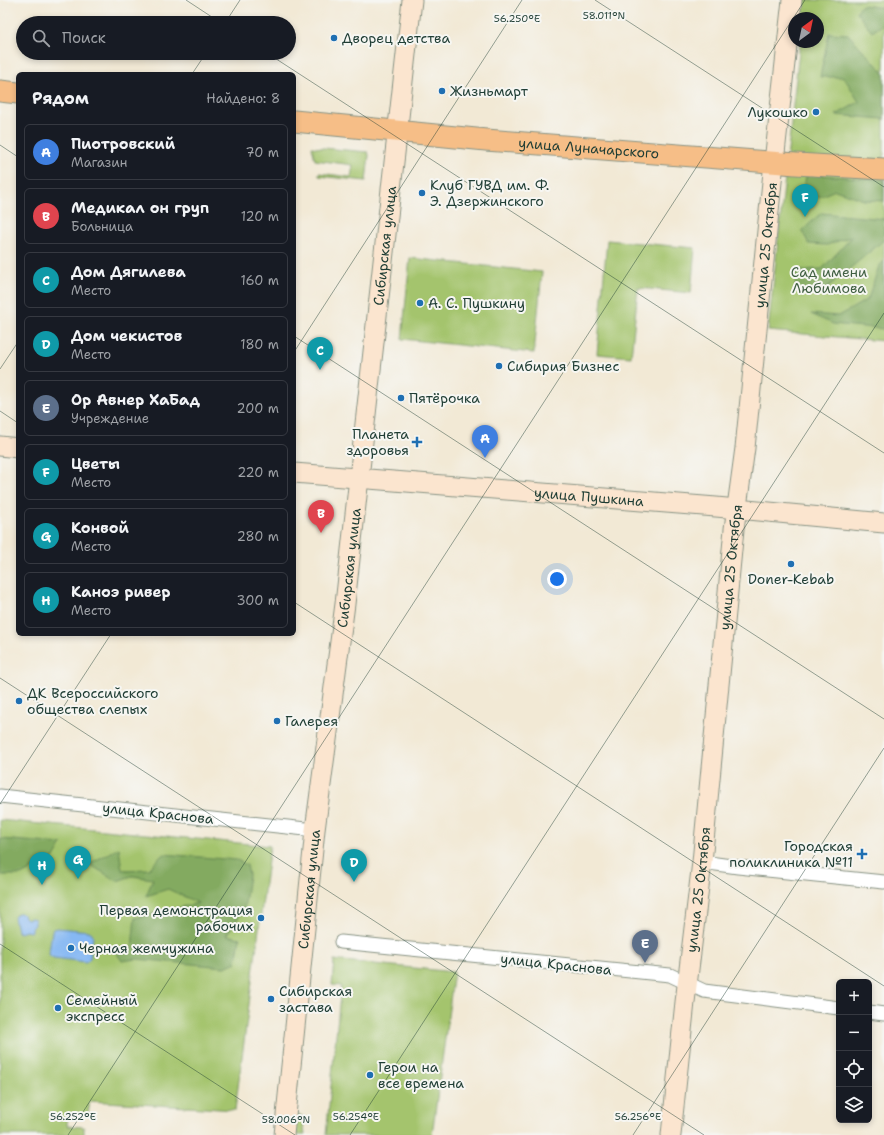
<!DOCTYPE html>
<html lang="ru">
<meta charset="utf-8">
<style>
body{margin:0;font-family:"Shantell Sans",sans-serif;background:#242831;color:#f1f3f6}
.controls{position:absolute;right:12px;bottom:12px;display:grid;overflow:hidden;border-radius:6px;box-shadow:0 2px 6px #0003}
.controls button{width:36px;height:36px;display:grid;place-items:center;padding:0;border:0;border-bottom:1px solid #363941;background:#171b24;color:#f1f3f6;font:20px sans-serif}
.compass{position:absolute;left:788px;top:12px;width:36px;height:36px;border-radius:50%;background:#171b24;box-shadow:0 2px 6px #0003;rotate:33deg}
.you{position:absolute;left:557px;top:579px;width:14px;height:14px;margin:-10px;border:3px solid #fff;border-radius:50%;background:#1a73e8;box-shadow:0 0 0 6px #1a73e833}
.badge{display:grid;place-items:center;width:26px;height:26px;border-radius:50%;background:#1f6fb2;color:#fff;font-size:13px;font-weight:700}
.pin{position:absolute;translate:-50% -33px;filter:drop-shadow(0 1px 2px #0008)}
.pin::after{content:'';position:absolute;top:21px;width:14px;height:12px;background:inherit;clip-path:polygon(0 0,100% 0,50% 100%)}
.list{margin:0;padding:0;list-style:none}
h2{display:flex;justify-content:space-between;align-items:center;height:52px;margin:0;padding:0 16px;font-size:17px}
h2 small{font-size:13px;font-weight:400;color:#9ea1a6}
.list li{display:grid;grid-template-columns:26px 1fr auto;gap:12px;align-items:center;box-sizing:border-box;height:56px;margin:0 8px 8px;padding:0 8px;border:1px solid #363941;border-radius:6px}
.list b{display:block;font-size:15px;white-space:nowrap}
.list p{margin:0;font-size:13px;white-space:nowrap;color:#9ea1a6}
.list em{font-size:13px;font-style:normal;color:#9ea1a6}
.icon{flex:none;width:22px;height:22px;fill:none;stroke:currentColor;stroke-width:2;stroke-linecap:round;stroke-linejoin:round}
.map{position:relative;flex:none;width:884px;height:1135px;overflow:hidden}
.search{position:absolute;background:#171b24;box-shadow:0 2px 6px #0003;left:16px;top:16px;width:280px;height:44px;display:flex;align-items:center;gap:10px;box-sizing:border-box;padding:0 14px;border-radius:22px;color:#9ea1a6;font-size:15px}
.panel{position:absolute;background:#171b24;box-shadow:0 2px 6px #0003;left:16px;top:72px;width:280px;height:564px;border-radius:6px}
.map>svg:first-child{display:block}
.green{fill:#a4c46d;stroke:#628050}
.forest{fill:#83aa60;stroke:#51744a}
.water{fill:#86b8f3;stroke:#527a94}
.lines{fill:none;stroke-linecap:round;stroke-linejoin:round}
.street-casing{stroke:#889384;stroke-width:15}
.secondary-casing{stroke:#889384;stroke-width:21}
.primary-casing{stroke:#889384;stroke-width:23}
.street{stroke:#fff;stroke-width:13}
.secondary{stroke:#fbe5cf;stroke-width:19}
.primary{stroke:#f6be87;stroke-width:21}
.ticks{fill:none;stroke:#1f3d34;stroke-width:1;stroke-opacity:0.45}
.poi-dot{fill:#1f6fb2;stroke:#f6f6f2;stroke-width:1.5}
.labels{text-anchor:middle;stroke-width:4;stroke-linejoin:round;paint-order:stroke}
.poi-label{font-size:14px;fill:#1f3d34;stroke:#f6f6f2;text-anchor:start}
.street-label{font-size:14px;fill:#1f3d34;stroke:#f6f6f2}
.park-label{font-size:14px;fill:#405f42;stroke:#f6f6f2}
.ticks-label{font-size:10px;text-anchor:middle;fill:#1f3d34;stroke:#f6f6f2;stroke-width:4;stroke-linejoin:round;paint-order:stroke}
</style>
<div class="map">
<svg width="884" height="1135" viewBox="0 0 884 1135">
<rect width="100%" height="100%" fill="#f6f6f2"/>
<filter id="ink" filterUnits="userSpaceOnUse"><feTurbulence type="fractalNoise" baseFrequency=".025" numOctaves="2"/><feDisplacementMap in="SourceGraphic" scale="8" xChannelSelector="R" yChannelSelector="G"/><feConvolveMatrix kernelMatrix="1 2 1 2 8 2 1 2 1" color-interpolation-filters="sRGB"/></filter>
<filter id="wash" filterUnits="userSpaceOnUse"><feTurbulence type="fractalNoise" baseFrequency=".012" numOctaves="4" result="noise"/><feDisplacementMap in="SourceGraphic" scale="16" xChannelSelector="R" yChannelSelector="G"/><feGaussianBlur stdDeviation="0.9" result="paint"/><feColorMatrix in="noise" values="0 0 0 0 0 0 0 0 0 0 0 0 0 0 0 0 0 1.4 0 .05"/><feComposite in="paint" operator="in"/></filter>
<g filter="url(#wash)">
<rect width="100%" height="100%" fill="#f2e9d5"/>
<g class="green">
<path d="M804,0H884V341L768,331L800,42H818V18H802Z"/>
<path d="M312,147L368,152L369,155L366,181L319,176V173L351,177L353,165L315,160Z"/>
<path d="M607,240L695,248L691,293L638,288L631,357L597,354Z"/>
<path d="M410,258L542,272L534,353L402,339Z"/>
<path d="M0,820L270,846L235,1110L90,1101L88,1115H68L67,1126L84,1127V1135H0Z"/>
<path d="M334,960L454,972L432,1135H326L341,986L332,985Z"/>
<path d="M296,1115L302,1116L305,1135H294Z"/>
</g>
<g class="forest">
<path d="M862,5L884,8V24L872,32L856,12Z"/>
<path d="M829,33L848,34L884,73V119L836,115L859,102L844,77H820Z"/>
<path d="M807,174L884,180V201L864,200L835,190L819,197L803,188Z"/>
<path d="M821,213L884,219V240L818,295L795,291L796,270L822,269L853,236L827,245L809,244L802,231Z"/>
<path d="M884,261V329L833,324L811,314L839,316L868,299L879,266Z"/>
<path d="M0,839L62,844L54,858L21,875H0Z"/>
<path d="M119,848L122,870L149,869L163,854L237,860L247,865L249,875L244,910L226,935L240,938L236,962L225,967L136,959L122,961L114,949L132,948L135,918L198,903L168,889L146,896L153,879L132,876L117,881L89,864Z"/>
</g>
<g class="water">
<path d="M18,913H21L27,919L31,918L35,919V925L32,928V931L30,932L26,931L20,933L17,931L14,917Z"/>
<path d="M57,928L89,931L92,933L93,936L90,958L86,962L54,958L50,956L49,953L52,931L53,929Z"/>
</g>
</g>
<g filter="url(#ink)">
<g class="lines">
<defs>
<g id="street">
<path d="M0,796L315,830"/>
<path d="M702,862L738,867L884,882"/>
<path d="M341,942L670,975L704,991L839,1008"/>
<path d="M869,1012L884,1014"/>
</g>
<g id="secondary">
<path d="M0,446L18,448"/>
<path id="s1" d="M294,473L716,507L884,523"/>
<path id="s2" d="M284,1135L315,830L345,604L412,0"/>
<path id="s3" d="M671,1135L685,1002L702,862L734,529L745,448L774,162L792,0"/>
</g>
<g id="primary">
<path d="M0,91L18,93"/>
<path id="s4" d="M294,121L486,140L796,164L884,169"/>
</g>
</defs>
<use href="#street" class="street-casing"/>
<use href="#secondary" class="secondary-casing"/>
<use href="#primary" class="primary-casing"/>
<use href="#street" class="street"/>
<use href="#secondary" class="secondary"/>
<use href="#primary" class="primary"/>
</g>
</g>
<path class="ticks" d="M186,0L221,23M595,0L884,187M225,23L240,0M267,53L884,453M192,74L206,53M0,145L18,157M294,336L884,719M294,352L522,0M0,369L18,342M0,411L18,423M294,602L884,986M0,678L704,1135M0,804L111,634M0,944L295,1135M68,1135L805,0M350,1135L884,313M633,1135L884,748"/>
<g class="poi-dot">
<circle cx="334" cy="38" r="4"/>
<circle cx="442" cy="91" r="4"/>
<circle cx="816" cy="112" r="4"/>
<circle cx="422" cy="193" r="4"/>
<circle cx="420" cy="303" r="4"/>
<circle cx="499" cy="366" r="4"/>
<circle cx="401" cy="398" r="4"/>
<path d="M415 436h4v4h4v4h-4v4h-4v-4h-4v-4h4z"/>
<circle cx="791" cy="564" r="4"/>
<circle cx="19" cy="701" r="4"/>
<circle cx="277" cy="721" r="4"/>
<path d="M860 848h4v4h4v4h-4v4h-4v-4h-4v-4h4z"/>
<circle cx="261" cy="918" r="4"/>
<circle cx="71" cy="948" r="4"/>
<circle cx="271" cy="999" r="4"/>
<circle cx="58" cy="1008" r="4"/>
<circle cx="370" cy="1075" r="4"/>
</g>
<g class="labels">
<g class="poi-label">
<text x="342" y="43">Дворец детства</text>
<text x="450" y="96">Жизньмарт</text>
<text x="808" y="117" text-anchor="end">Лукошко</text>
<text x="430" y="190">Клуб ГУВД им. Ф.<tspan x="430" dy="16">Э. Дзержинского</tspan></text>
<text x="428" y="308">А. С. Пушкину</text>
<text x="507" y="371">Сибирия Бизнес</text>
<text x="409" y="403">Пятёрочка</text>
<text x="409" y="439" text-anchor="end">Планета<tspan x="409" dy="16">здоровья</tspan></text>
<text x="791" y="584" text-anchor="middle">Doner-Kebab</text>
<text x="27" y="698">ДК Всероссийского<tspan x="27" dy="16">общества слепых</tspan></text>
<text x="285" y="726">Галерея</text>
<text x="853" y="851" text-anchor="end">Городская<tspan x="853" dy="16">поликлиника №11</tspan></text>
<text x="253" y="915" text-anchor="end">Первая демонстрация<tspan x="253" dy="16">рабочих</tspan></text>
<text x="79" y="953">Черная жемчужина</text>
<text x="279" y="996">Сибирская<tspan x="279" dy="16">застава</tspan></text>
<text x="66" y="1005">Семейный<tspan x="66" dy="16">экспресс</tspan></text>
<text x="378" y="1072">Герои на<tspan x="378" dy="16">все времена</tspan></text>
</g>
<g class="street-label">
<text dy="5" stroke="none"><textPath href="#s4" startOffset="296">улица Луначарского</textPath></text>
<text dy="5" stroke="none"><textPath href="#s3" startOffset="895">улица 25 Октября</textPath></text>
<text dy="5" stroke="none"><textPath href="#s2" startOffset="895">Сибирская улица</textPath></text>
<text dy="5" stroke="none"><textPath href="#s1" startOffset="296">улица Пушкина</textPath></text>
<text dy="5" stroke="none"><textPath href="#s3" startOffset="571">улица 25 Октября</textPath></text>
<text dy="5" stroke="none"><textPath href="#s2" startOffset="571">Сибирская улица</textPath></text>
<text transform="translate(158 813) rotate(6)" y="5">улица Краснова</text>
<text dy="5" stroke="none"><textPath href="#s2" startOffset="247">Сибирская улица</textPath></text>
<text dy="5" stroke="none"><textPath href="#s3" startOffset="247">улица 25 Октября</textPath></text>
<text transform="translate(556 964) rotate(6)" y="5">улица Краснова</text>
</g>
<g class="park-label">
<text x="829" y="277">Сад имени<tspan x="829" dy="16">Любимова</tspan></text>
</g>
</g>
<g class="ticks-label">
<text x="604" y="19">58.011°N</text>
<text x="517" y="22">56.250°E</text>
<text x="73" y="1120">56.252°E</text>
<text x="356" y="1120">56.254°E</text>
<text x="638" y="1120">56.256°E</text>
<text x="286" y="1123">58.006°N</text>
</g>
</svg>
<div class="controls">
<button>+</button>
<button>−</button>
<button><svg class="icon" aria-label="locate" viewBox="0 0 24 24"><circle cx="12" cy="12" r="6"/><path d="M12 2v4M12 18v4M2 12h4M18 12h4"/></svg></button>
<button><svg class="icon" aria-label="layers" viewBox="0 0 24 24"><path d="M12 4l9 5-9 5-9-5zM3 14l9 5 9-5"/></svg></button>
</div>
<svg class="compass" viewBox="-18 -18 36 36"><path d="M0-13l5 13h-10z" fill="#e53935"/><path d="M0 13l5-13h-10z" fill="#9ea1a6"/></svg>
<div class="you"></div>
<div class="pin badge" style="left:485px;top:458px;background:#3f7fe0">A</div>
<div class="pin badge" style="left:321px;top:533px;background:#e0444e">B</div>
<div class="pin badge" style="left:320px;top:370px;background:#0f9aa8">C</div>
<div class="pin badge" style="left:354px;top:882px;background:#0f9aa8">D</div>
<div class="pin badge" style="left:645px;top:963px;background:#5c6f8a">E</div>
<div class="pin badge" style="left:805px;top:217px;background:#0f9aa8">F</div>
<div class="pin badge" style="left:78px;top:879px;background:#0f9aa8">G</div>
<div class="pin badge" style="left:42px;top:885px;background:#0f9aa8">H</div>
<div class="search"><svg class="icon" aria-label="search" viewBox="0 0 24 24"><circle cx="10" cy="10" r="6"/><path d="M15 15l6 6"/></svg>Поиск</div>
<section class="panel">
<h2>Рядом<small>Найдено: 8</small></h2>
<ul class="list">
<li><span class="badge" style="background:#3f7fe0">A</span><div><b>Пиотровский</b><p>Магазин</p></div><em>70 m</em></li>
<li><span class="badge" style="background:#e0444e">B</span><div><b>Медикал он груп</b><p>Больница</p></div><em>120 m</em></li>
<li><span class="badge" style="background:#0f9aa8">C</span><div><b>Дом Дягилева</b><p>Место</p></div><em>160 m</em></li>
<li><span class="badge" style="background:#0f9aa8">D</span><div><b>Дом чекистов</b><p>Место</p></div><em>180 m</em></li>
<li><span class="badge" style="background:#5c6f8a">E</span><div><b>Ор Авнер ХаБад</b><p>Учреждение</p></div><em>200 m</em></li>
<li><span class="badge" style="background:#0f9aa8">F</span><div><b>Цветы</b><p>Место</p></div><em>220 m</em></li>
<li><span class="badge" style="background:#0f9aa8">G</span><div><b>Конвой</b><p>Место</p></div><em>280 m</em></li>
<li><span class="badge" style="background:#0f9aa8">H</span><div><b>Каноэ ривер</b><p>Место</p></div><em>300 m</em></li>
</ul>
</section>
</div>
